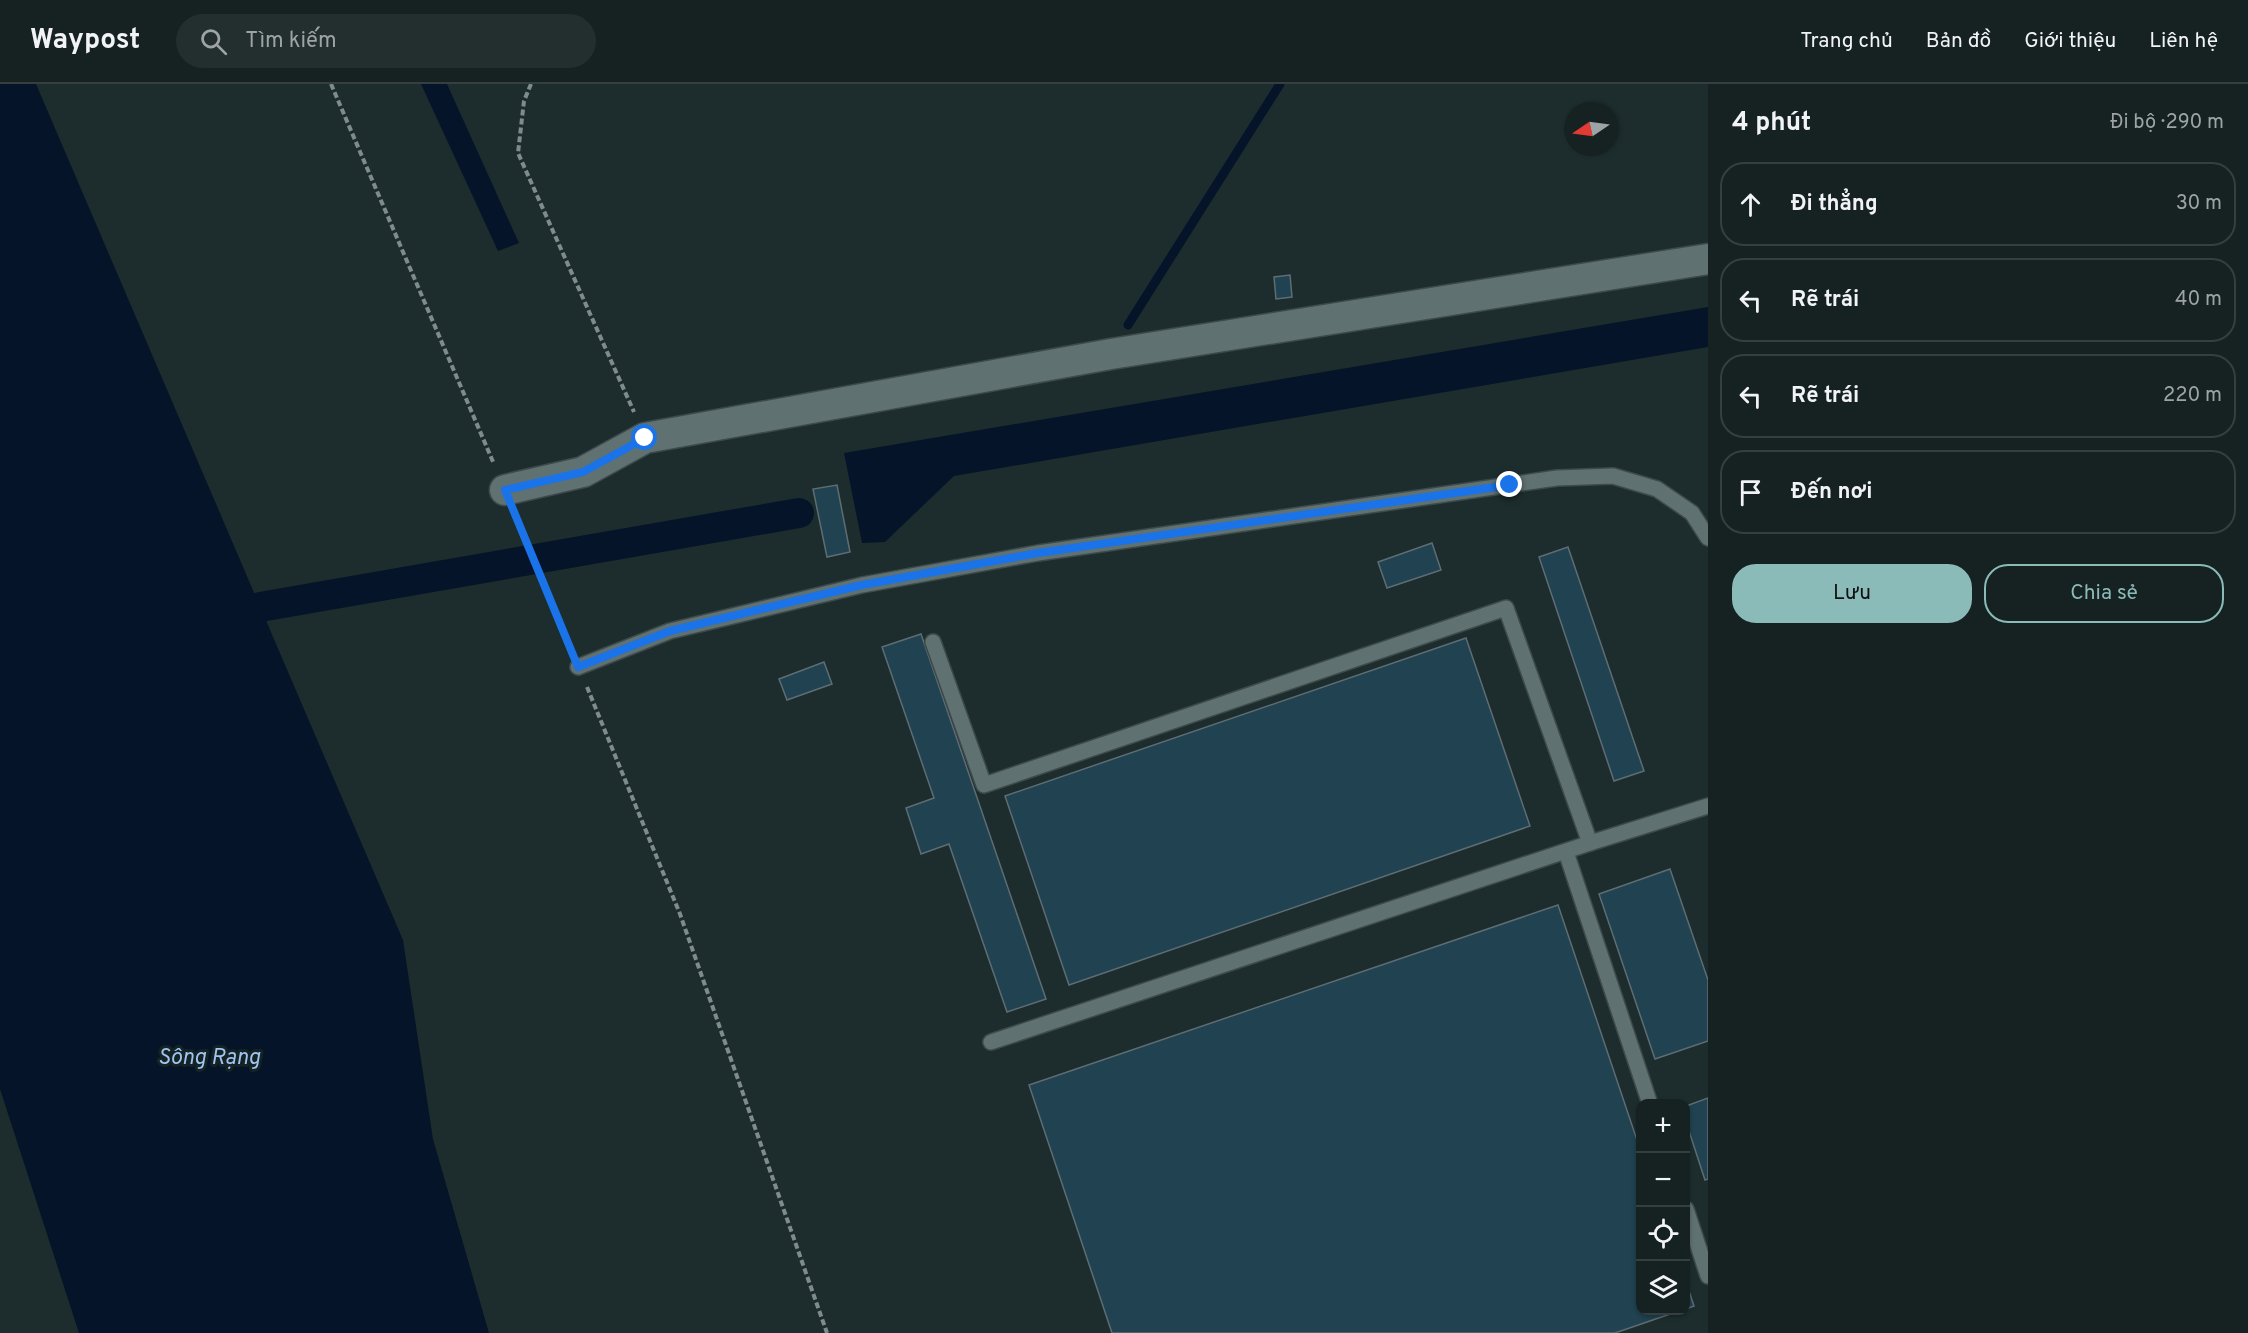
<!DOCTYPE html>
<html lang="vi">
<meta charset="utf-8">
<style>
body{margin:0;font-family:Overpass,sans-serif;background:#232f2f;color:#f1f3f6}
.controls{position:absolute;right:18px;bottom:18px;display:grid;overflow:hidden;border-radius:12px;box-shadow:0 2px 4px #0004}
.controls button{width:54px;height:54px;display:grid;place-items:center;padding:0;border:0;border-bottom:2px solid #353f40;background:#162222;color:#f1f3f6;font:30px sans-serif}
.compass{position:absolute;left:1564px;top:18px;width:54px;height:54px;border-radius:50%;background:#162222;box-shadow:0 2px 4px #0004;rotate:257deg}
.stop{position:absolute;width:18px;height:18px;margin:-14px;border:4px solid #1a73e8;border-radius:50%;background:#fff}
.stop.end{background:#1a73e8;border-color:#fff;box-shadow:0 2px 6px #0008}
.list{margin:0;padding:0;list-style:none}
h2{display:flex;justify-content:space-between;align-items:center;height:78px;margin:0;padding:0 24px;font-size:26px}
h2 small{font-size:20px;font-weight:400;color:#9ea4a5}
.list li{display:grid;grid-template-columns:39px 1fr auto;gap:18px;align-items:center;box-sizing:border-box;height:84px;margin:0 12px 12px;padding:0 12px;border:2px solid #353f40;border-radius:24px}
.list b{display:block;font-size:22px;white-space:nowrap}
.list em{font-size:20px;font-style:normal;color:#9ea4a5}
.actions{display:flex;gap:12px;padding:18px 24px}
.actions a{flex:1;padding:14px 0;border:2px solid #8bbbb9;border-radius:24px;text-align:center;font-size:21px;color:#8bbbb9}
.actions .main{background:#8bbbb9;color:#111}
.icon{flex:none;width:33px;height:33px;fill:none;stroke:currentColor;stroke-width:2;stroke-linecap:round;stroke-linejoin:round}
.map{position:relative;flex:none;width:1708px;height:1249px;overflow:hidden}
header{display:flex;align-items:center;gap:36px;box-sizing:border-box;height:84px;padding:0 30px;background:#162222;border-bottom:2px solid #353f40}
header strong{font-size:28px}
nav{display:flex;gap:33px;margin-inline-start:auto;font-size:21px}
.search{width:420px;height:54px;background:#232f2f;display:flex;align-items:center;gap:15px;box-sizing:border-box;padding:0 21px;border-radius:33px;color:#9ea4a5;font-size:22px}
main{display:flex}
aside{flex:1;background:#162222}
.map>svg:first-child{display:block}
.water{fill:#061429}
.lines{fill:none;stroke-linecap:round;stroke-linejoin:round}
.stream{stroke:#061429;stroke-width:9}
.canal{stroke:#061429;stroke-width:30}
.building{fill:#214250;stroke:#5e6d74;stroke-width:1.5}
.service-casing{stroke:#3d494a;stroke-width:18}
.minor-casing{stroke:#3d494a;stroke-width:33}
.path{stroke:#7f8b8c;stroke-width:4;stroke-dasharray:6 3;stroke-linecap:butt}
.service{stroke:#607172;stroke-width:15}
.minor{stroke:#607172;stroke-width:30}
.route{stroke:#1a73e8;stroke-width:8}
.labels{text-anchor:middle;stroke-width:6;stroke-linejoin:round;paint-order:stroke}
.water-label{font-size:22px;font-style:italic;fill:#a2c4f3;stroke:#142323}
</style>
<header>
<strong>Waypost</strong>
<div class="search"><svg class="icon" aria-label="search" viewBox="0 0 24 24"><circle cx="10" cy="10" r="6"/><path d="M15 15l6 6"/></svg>Tìm kiếm</div>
<nav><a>Trang chủ</a><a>Bản đồ</a><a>Giới thiệu</a><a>Liên hệ</a></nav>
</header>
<main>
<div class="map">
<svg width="1708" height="1249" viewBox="0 0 1708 1249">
<rect width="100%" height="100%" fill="#1d2d2d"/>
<g class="water">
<path d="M0,0H36L403,856L433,1055L489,1249H79L0,1005Z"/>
<path d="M421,0H447L519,159L498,167Z"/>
<path d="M1708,223V263L954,392L885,458L862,459L844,369Z"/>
</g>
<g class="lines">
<path class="stream" d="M1128,241L1280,0"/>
<path class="canal" d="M260,523L799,429"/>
</g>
<g class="building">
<path d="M1290,191L1292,213L1276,215L1274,193Z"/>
<path d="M837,401L850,468L827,473L813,405Z"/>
<path d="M1432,459L1441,486L1387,504L1378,478Z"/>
<path d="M1568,463L1644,687L1614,697L1539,473Z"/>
<path d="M921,550L1046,915L1007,928L949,760L921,770L906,724L934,714L882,563Z"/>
<path d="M1466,554L1530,742L1069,901L1005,712Z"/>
<path d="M824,578L832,600L787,616L779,595Z"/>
<path d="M1670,785L1708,896V957L1655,975L1599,810Z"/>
<path d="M1558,821L1640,1065V1226H1682L1615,1249H1112L1029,1001Z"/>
<path d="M1708,1014V1095L1705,1096L1686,1038V1022Z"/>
<path d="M1686,1198L1694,1222L1686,1225Z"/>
</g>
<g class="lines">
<defs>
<g id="service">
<path d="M933,558L984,701L1506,524L1590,759"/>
<path d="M578,583L670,547L862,501L1038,469L1557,394L1613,392L1657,405L1692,429L1708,454"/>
<path d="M1566,768L1650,1020"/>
<path d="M991,958L1590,759L1708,722"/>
<path d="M1686,1125L1708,1192"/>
</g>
<path id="minor" d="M505,406L583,388L645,354L1111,270L1708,175"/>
</defs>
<use href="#service" class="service-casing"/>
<use href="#minor" class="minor-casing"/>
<g class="path">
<path d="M331,0L494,380"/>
<path d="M531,0L524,17L518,69L634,328"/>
<path d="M515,432L570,563"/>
<path d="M587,603L680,830L827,1249"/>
</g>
<use href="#service" class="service"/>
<use href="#minor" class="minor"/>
</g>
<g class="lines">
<path class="route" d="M645,354L583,388L505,406L578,583L670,547L862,501L1038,469L1510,401"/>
</g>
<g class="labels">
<g class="water-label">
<text x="209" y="980">Sông Rạng</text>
</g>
</g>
</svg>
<div class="controls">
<button>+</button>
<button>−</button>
<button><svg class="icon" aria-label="locate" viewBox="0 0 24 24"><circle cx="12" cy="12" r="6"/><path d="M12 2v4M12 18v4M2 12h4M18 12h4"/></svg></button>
<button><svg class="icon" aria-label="layers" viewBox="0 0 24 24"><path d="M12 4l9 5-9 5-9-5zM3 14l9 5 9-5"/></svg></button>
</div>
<svg class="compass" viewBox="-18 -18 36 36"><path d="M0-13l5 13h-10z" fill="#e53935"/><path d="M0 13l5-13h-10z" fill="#9ea4a5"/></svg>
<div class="stop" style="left:645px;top:354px"></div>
<div class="stop end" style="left:1510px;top:401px"></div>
</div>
<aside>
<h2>4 phút<small>Đi bộ · 290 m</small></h2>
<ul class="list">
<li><svg class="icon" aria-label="ahead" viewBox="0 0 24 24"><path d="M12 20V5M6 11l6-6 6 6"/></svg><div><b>Đi thẳng</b></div><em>30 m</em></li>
<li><svg class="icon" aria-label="left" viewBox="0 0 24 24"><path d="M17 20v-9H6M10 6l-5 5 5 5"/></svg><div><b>Rẽ trái</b></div><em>40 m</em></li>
<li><svg class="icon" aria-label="left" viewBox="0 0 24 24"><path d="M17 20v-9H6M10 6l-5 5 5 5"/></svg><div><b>Rẽ trái</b></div><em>220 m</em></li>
<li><svg class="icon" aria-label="arrive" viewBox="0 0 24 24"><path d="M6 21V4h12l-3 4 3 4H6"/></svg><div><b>Đến nơi</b></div></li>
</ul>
<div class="actions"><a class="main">Lưu</a><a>Chia sẻ</a></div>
</aside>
</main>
